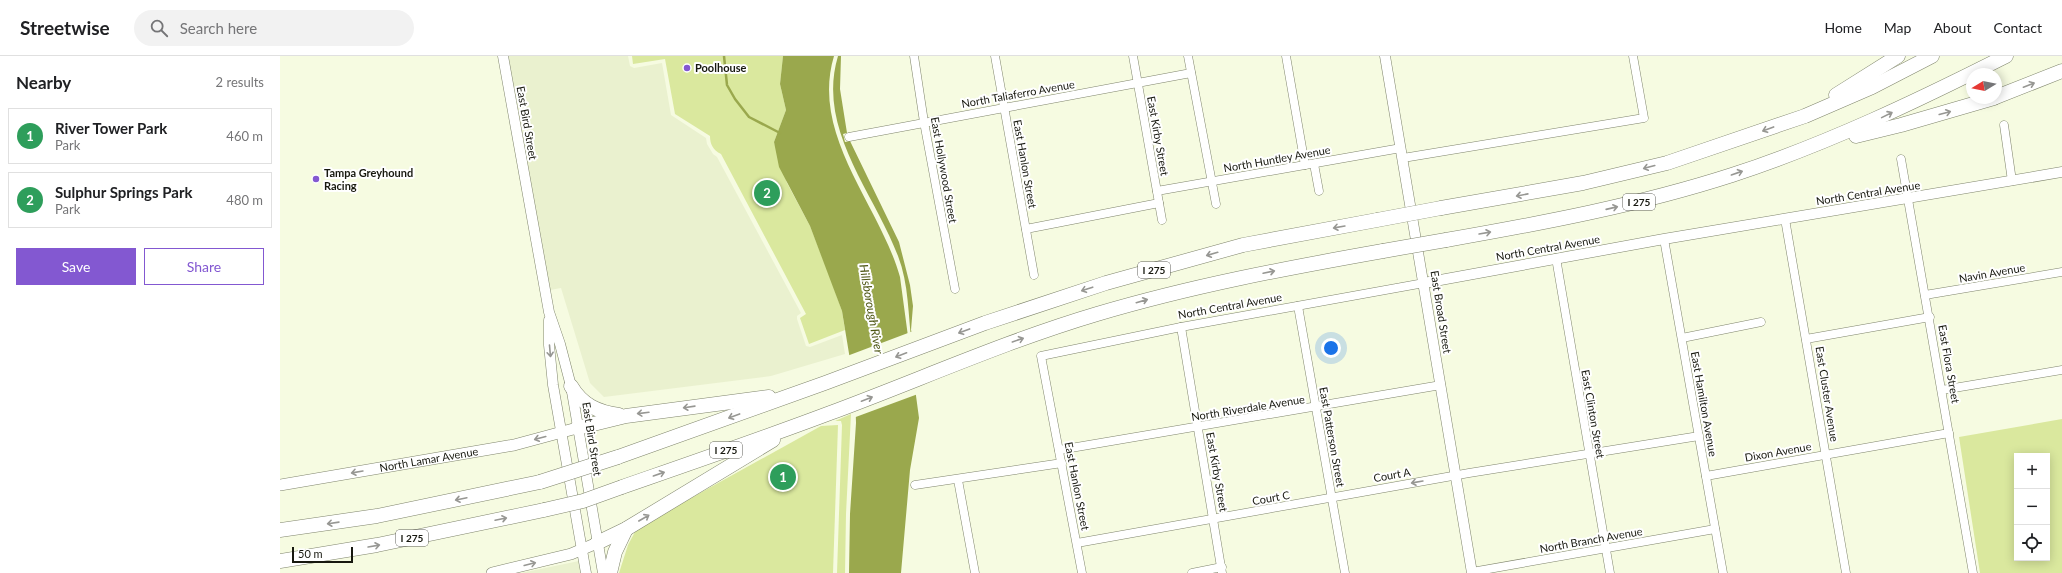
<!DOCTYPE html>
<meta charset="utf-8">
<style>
body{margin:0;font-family:Lato,sans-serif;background:#f2f2f2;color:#202124}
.controls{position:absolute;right:12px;bottom:12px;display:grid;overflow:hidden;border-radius:0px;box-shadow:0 2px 10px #0003}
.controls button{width:36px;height:36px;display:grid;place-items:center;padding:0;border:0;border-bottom:1px solid #e0e0e0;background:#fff;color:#202124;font:20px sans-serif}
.compass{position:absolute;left:1686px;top:12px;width:36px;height:36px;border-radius:50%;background:#fff;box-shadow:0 2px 10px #0003;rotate:260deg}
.scale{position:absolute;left:12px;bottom:10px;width:61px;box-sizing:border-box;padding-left:4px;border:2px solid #17180f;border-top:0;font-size:11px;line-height:14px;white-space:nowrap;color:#17180f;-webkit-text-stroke:3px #fff;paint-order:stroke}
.you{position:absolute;left:1051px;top:292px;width:14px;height:14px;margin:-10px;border:3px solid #fff;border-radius:50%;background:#1a73e8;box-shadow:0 0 0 6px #1a73e833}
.badge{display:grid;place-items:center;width:26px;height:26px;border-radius:50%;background:#8358d1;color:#fff;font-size:13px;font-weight:700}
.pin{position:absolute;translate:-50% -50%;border:2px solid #fff;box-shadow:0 1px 4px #0006}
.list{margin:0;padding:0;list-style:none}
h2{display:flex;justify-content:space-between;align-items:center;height:52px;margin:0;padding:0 16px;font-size:17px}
h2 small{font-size:13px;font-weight:400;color:#757577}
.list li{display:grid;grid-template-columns:26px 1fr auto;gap:12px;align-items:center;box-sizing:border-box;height:56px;margin:0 8px 8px;padding:0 8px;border:1px solid #e0e0e0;border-radius:0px}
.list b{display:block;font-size:15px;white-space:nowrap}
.list p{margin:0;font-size:13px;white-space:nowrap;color:#757577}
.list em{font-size:13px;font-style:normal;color:#757577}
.actions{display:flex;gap:8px;padding:12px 16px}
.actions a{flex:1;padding:9px 0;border:1px solid #8358d1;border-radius:0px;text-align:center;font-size:14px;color:#8358d1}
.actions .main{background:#8358d1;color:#fff}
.icon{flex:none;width:22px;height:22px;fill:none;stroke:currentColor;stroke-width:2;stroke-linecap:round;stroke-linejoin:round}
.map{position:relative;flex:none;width:1782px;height:517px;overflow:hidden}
header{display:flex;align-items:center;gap:24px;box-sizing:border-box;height:56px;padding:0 20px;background:#fff;border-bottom:1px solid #e0e0e0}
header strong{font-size:19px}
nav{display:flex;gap:22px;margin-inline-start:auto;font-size:14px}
.search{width:280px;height:36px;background:#f2f2f2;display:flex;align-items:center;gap:10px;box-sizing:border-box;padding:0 14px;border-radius:22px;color:#757577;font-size:15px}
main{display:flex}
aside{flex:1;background:#fff}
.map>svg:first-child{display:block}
.built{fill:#eaf1cf}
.green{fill:#dae89e;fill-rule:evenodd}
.water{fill:#9aa84d}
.pier{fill:#f6fbe1}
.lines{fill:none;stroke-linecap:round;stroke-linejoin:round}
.stream{stroke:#9aa84d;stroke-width:2.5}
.minor-casing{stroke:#7f846c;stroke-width:9}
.tertiary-casing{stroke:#7f846c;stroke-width:11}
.secondary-casing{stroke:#7f846c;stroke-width:12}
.motorway-casing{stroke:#7f846c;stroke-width:15}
.minor{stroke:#fff;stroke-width:8}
.tertiary{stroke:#fff;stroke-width:10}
.secondary{stroke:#fff;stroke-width:11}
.motorway{stroke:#fff;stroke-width:14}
.motorway-bridge-casing{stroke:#7f846c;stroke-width:15;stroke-linecap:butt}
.motorway-bridge{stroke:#fff;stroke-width:14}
.oneway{stroke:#979793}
.poi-dot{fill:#8358d1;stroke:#fff;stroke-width:1.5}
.labels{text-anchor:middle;stroke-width:4;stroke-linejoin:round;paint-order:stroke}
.shield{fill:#fff;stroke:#5d5d57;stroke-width:1}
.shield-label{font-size:10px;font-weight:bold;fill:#17180f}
.poi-label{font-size:11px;font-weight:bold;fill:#17180f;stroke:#fff;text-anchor:start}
.street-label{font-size:11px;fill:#17180f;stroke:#fff}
.water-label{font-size:12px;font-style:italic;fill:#4c5512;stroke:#fff}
</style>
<header>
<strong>Streetwise</strong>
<div class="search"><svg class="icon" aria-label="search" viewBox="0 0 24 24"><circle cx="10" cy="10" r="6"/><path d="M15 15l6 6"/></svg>Search here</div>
<nav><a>Home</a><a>Map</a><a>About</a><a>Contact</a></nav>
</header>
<main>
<aside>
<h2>Nearby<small>2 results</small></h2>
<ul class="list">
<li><span class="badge" style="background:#2e9e5b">1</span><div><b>River Tower Park</b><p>Park</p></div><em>460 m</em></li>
<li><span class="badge" style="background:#2e9e5b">2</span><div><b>Sulphur Springs Park</b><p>Park</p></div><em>480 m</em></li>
</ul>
<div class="actions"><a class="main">Save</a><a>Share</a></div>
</aside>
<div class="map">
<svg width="1782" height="517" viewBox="0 0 1782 517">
<rect width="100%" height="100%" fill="#f6fbe1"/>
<g class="built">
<path d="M228,0H348L350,10L354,12L382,7L391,59L426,82L427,88L433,98L437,101L521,257L517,260V263L526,290L530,291L562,279L565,298L491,320L324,341L310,327L281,232L270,234Z"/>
<path d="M299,505L301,517H241Z"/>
</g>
<g class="green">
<path d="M352,0H503L500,28L506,54L494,86L507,127L530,170L550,221L562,255L565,274L529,288L520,262L526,258L441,98C433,94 430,88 430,80L395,58L385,3L353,8Z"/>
<path d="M571,358L566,458L565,517H557L562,369L561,365H555Z"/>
<path d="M1782,363V517H1700L1679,381ZM1737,400H1767V502H1737Z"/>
<path d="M558,369L553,517H339L348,489L357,472L541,370Z"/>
</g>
<g class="water">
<path d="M503,0H554C530,80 600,149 620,221L639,362L630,414L621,517H569L570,458L576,367L575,334L562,255L530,170L499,111L494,86L506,54L500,28Z"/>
<path d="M558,0H561L560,33L567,77L563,78L565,86L570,85L619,186L630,229L633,250L631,274L636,289L632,290C628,260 629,228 618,200C594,136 536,73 558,0Z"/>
</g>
<g class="pier">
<path d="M633,275L638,288L631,291L628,277Z"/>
<path d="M628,277L638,338L573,362V334L567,300Z"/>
</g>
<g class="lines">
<path class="stream" d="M444,0L447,29L455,43L469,61L500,77"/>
<defs>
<g id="minor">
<path d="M634,0L644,66L675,233"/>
<path d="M715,0L754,219"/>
<path d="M853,0L882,164"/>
<path d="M908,0L936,148"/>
<path d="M1006,0L1025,109"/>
<path d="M1724,69L1732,125"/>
<path d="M569,81L911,17"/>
<path d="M1123,102L1364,62L1353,0"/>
<path d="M1621,103L1693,517"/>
<path d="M1034,108L1039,135"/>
<path d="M877,135L1121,92"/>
<path d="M1505,163L1566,517"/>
<path d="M746,173L879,147"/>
<path d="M1384,183L1443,517"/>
<path d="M1276,202L1330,517"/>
<path d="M1645,239L1782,216"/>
<path d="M1018,250L1065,517"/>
<path d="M901,271L942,517"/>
<path d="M1402,282L1481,266"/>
<path d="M1526,283L1650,261"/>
<path d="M1662,334L1782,314"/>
<path d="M779,394L1161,329"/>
<path d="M1426,420L1669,377"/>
<path d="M678,424L695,517"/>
<path d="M635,429L782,407"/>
<path d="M797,487L1189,417L1419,380"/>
<path d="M1192,516L1435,473"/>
<path d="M802,517L761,300L901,271L1144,227"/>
<path d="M912,517L942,511"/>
</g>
<g id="tertiary">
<path d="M223,0L269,256L280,288L291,330L323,517"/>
<path d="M1105,0L1192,517"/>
<path d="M1144,227L1384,183L1782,116"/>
<path d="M269,264V289L273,329L306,517"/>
</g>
<g id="secondary">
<path id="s1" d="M0,429L234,389L297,372"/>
<path d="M212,517L291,498L317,487"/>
</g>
<g id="motorway">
<path d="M1556,39L1618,0"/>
<path d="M1716,41L1782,15"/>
<path d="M1576,80L1621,69L1714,42"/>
<path d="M1161,152L1303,127L1387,107L1525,60L1592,31L1652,0"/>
<path d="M1166,184C1263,167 1359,149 1452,119C1547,88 1637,45 1726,0"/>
<path d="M291,330C302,349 318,356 339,359"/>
<path d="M297,372L346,360L489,341"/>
<path d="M338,401L545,327L705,267L826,227L963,189L1097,164"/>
<path d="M342,431C411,407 481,383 550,357C639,324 726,285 817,258C911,230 1007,212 1103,195"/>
<path d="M0,474L97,460L260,426"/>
<path d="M317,487L346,473L493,384"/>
<path d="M0,505L97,489L264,454"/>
<path d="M330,517L335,496L346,473"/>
</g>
</defs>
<use href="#minor" class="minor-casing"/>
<use href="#tertiary" class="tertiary-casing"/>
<use href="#secondary" class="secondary-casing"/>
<use href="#motorway" class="motorway-casing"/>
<use href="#minor" class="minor"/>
<use href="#tertiary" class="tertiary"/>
<use href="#secondary" class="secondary"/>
<use href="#motorway" class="motorway"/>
<defs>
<g id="motorway-bridge">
<path d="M1097,164L1161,152"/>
<path d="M1103,195L1166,184"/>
<path d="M260,426L338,401"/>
<path d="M264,454L303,445L342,431"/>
</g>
</defs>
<use href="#motorway-bridge" class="motorway-bridge-casing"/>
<use href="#motorway-bridge" class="motorway-bridge"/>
</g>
<defs><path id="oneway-shaft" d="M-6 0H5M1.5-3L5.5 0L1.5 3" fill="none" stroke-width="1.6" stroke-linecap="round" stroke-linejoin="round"/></defs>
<g class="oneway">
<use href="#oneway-shaft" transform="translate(1749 29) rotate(-21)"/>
<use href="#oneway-shaft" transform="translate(1665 57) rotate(-15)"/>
<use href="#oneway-shaft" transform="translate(1607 59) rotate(-26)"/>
<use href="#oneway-shaft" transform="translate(1488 73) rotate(160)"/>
<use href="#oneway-shaft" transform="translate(1369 111) rotate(165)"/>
<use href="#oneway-shaft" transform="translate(1457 117) rotate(-19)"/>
<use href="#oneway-shaft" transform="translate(1242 139) rotate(169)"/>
<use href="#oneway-shaft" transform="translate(1332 152) rotate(-13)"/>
<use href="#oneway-shaft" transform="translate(1059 171) rotate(170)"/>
<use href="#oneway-shaft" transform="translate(1205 177) rotate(-10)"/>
<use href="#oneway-shaft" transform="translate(932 198) rotate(164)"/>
<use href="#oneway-shaft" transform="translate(989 216) rotate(-12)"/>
<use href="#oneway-shaft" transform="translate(807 233) rotate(162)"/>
<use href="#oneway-shaft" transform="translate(862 245) rotate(-16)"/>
<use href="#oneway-shaft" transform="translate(684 275) rotate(160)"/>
<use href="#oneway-shaft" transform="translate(738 284) rotate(-19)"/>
<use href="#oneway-shaft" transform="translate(270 295) rotate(85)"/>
<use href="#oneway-shaft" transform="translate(621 299) rotate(159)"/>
<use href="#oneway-shaft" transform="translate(587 343) rotate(-21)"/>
<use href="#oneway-shaft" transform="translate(409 351) rotate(172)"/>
<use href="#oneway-shaft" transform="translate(363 357) rotate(173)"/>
<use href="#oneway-shaft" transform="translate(454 360) rotate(160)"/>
<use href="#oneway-shaft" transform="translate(260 382) rotate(165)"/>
<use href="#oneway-shaft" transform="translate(77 416) rotate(170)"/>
<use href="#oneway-shaft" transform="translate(379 418) rotate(-19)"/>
<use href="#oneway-shaft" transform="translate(1137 426) rotate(170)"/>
<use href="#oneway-shaft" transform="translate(181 443) rotate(168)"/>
<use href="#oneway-shaft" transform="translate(364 462) rotate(-30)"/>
<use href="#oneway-shaft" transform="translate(221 463) rotate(-12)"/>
<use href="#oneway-shaft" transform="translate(53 467) rotate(172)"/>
<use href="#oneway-shaft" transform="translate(94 490) rotate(-10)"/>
<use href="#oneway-shaft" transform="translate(250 508) rotate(-14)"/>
</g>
<g class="poi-dot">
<circle cx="407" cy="12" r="4"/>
<circle cx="36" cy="123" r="4"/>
</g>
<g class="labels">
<g class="shield">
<rect x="1343" y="138" width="32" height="16" rx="3"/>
<rect x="858" y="206" width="32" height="16" rx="3"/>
<rect x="430" y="386" width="32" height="16" rx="3"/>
<rect x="116" y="474" width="32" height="16" rx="3"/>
</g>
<g class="shield-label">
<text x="1359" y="150">I 275</text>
<text x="874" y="218">I 275</text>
<text x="446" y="398">I 275</text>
<text x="132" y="486">I 275</text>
</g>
<g class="poi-label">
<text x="415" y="16">Poolhouse</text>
<text x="44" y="121">Tampa Greyhound<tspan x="44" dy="13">Racing</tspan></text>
</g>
<g class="street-label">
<text transform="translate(738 38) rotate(-10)" y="4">North Taliaferro Avenue</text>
<text transform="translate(247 67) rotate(80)" y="4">East Bird Street</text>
<text transform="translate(878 80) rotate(80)" y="4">East Kirby Street</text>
<text transform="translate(997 103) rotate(-10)" y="4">North Huntley Avenue</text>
<text transform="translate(745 108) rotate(80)" y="4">East Hanlon Street</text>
<text transform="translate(664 114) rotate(80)" y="4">East Hollywood Street</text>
<text transform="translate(1588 137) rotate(-9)" y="4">North Central Avenue</text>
<text transform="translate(1268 192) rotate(-10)" y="4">North Central Avenue</text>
<text transform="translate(1712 217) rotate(-10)" y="4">Navin Avenue</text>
<text transform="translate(950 250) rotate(-10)" y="4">North Central Avenue</text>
<text transform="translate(1161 256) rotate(81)" y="4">East Broad Street</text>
<text transform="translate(1669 308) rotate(80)" y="4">East Flora Street</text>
<text transform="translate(1547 338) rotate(81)" y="4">East Cluster Avenue</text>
<text transform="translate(1424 348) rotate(80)" y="4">East Hamilton Avenue</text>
<text transform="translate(968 352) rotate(-9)" y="4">North Riverdale Avenue</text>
<text transform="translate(1313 358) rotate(80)" y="4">East Clinton Street</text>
<text transform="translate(1052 381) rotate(80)" y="4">East Patterson Street</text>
<text transform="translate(312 383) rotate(81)" y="4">East Bird Street</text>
<text transform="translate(1498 396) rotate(-10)" y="4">Dixon Avenue</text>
<text dy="4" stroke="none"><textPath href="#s1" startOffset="151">North Lamar Avenue</textPath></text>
<text transform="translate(937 416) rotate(80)" y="4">East Kirby Street</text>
<text transform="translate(1112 419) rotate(-10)" y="4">Court A</text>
<text transform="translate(797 430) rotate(79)" y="4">East Hanlon Street</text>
<text transform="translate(991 442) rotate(-10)" y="4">Court C</text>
<text transform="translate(1311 484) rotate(-10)" y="4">North Branch Avenue</text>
</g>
<g class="water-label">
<text transform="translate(591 253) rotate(80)" y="4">Hillsborough River</text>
</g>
</g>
</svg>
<div class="controls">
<button>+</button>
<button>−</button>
<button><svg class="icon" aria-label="locate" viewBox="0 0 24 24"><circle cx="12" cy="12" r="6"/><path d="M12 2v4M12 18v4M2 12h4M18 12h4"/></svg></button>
</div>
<svg class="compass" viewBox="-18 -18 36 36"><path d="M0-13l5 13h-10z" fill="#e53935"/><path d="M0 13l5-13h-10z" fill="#757577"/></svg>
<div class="scale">50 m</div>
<div class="you"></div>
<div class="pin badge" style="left:503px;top:421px;background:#2e9e5b">1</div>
<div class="pin badge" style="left:487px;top:137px;background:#2e9e5b">2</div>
</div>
</main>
